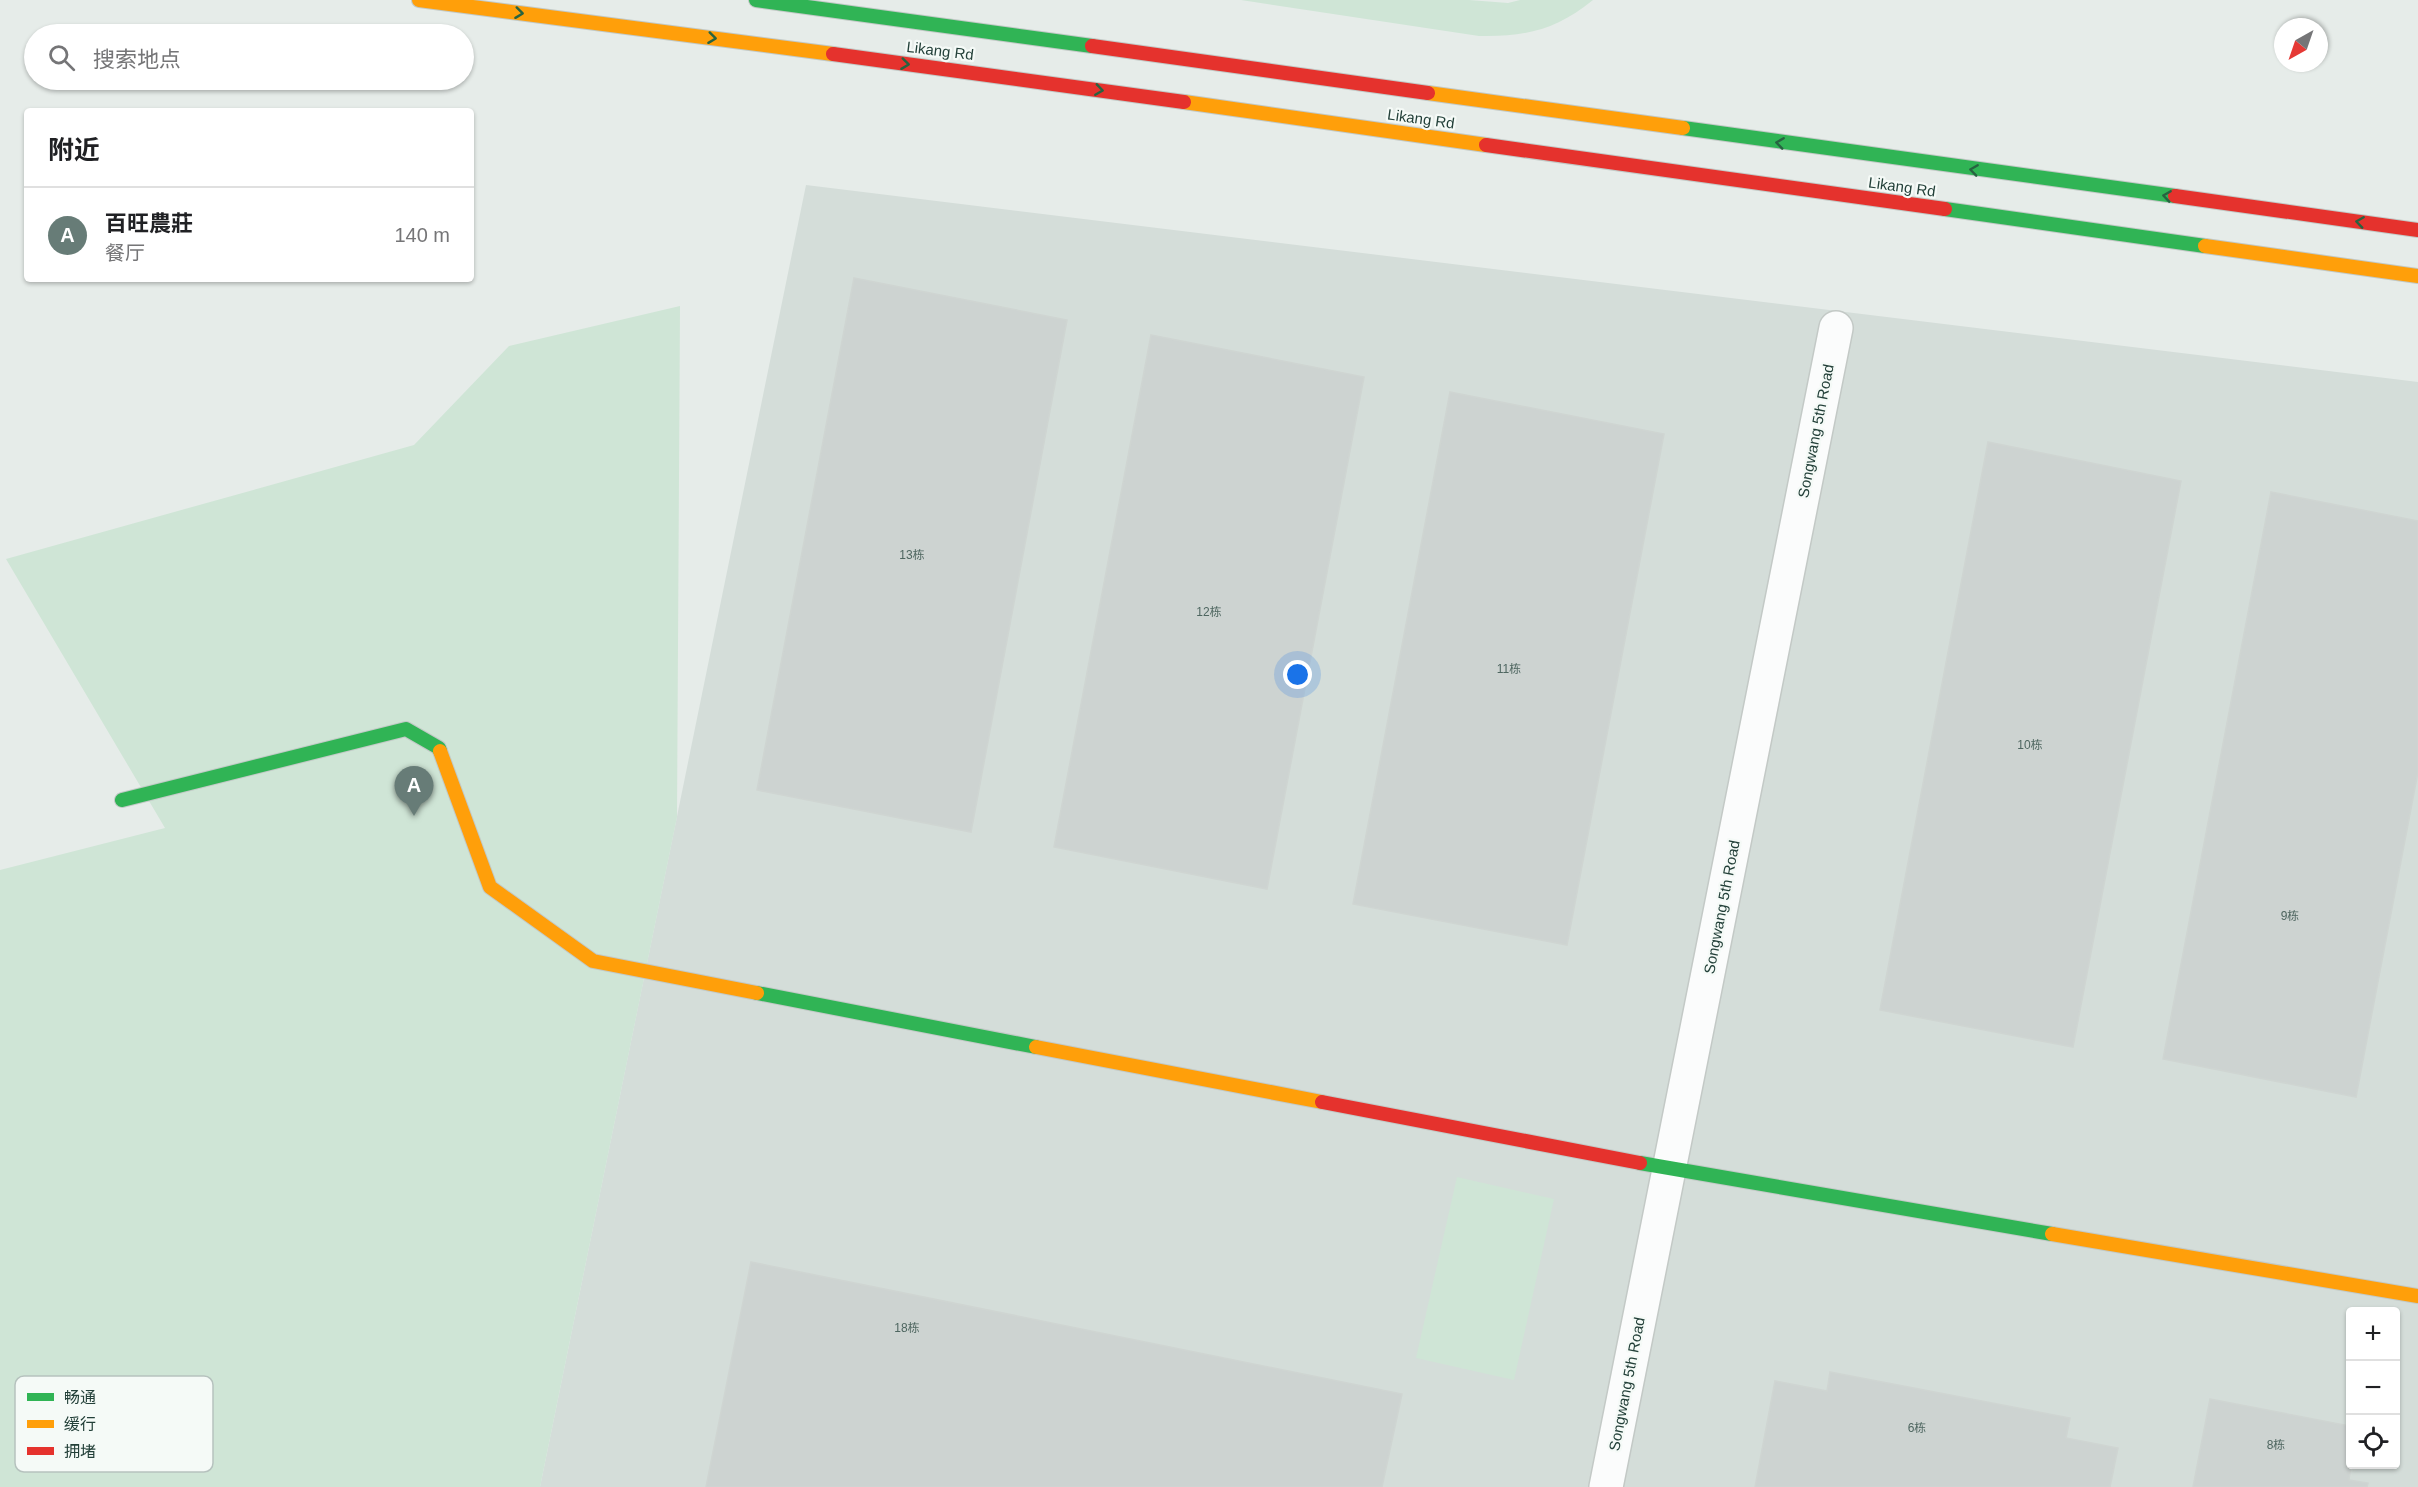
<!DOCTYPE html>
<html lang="zh">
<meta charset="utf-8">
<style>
body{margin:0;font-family:Helvetica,"Noto Sans SC",sans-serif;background:#f6f6f6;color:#202124}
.controls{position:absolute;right:18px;bottom:18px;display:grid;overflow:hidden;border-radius:6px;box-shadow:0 2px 4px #0004}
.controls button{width:54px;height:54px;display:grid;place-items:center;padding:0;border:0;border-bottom:2px solid #e0e0e0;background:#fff;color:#202124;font:30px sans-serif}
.compass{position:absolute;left:2274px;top:18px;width:54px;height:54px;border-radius:50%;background:#fff;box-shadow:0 2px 4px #0004;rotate:220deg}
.you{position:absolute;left:1298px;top:675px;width:21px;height:21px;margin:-15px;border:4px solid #fff;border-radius:50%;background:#1a73e8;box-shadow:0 0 0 9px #1a73e833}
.badge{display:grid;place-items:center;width:39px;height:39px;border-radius:50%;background:#677c77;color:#fff;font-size:20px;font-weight:700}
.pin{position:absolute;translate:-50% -50px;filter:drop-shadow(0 2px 3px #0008)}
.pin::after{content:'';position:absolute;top:32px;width:21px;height:18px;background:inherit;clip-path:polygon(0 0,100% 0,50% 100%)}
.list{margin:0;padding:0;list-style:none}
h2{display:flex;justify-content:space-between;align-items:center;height:78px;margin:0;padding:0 24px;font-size:26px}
h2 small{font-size:20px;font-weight:400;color:#757577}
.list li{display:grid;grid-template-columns:39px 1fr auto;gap:18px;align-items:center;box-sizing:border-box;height:96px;padding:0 24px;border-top:2px solid #e0e0e0}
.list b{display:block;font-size:22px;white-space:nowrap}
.list p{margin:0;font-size:20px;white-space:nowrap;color:#757577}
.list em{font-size:20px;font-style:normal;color:#757577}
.icon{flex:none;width:33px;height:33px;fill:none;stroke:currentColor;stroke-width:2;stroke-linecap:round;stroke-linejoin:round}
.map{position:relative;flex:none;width:2418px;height:1487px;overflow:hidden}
.search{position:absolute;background:#fff;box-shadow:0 2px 4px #0004;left:24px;top:24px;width:450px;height:66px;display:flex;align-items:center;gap:15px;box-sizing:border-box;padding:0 21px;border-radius:33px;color:#757577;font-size:22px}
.panel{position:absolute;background:#fff;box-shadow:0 2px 4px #0004;left:24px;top:108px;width:450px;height:174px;border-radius:6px}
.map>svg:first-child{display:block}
.built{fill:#d4ddd9;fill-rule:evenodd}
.green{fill:#cfe5d6}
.building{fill:#cdd3d1;stroke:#cfd5d2;stroke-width:1.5}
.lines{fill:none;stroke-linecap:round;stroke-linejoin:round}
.street-casing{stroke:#c3c9c6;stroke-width:36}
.fast-casing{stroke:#c2c9c6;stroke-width:16}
.slow-casing{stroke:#c2c9c6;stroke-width:16}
.jam-casing{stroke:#c2c9c6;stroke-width:16}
.street{stroke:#fbfcfc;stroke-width:33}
.fast{stroke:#30b455;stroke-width:14}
.slow{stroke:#ff9f0a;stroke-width:14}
.jam{stroke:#e5322d;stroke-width:14}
.oneway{stroke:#276341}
.labels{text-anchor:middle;stroke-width:4.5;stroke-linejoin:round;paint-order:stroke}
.number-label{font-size:12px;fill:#4e6660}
.street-label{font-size:15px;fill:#234039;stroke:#f5faf7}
.key{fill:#f5faf7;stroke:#b6c2be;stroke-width:1.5}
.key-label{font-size:16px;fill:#234039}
</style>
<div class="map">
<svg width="2418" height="1487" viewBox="0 0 2418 1487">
<rect width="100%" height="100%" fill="#e6ece9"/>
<path class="built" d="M806,185L2418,382V1487H540ZM2350,1312H2396V1464H2350Z"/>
<g class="green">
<path d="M1241,0H1469L1508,3L1520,0H1593C1556,30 1525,37 1479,36Z"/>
<path d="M680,306L677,817L540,1487H0V870L165,828L6,559L414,445L509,346Z"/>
<path d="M1457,1177L1554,1199L1514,1380L1416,1358Z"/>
</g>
<g class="building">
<path d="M854,278L1067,320L971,832L757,790Z"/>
<path d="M1151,335L1364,377L1267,889L1054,847Z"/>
<path d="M1450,392L1664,434L1567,945L1353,904Z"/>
<path d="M1988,442L2181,481L2073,1047L1880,1010Z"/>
<path d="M2271,492L2418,521V772L2356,1097L2163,1059Z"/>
<path d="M751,1262L1402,1394L1382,1487H706Z"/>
<path d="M1830,1372L2070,1418L2066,1438L2118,1448L2110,1487H1755L1775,1381L1827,1391Z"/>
<path d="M2210,1399L2350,1426L2351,1464L2349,1480L2368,1483L2367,1487H2193Z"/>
</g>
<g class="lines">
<defs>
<path id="street" d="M1606,1487L1836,328"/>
<g id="fast">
<path d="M756,0L1092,46"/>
<path d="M1683,128L2175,196"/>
<path d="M1945,209L2205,246"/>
<path d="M122,800L406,729L439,748L440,751"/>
<path d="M757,993L1036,1047"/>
<path d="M1640,1163L2052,1234"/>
</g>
<g id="slow">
<path d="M419,0L833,54"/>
<path d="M1428,93L1683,128"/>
<path d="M1184,102L1486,145"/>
<path d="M2205,246L2418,276"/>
<path d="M440,751L490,887L593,961L757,993"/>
<path d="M1036,1047L1322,1102"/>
<path d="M2052,1234L2418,1296"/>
</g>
<g id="jam">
<path d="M1092,46L1428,93"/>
<path d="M833,54L1184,102"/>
<path d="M1486,145L1945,209"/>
<path d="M2175,196L2418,230"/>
<path d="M1322,1102L1640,1163"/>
</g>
</defs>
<use href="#street" class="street-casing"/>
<use href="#fast" class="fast-casing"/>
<use href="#slow" class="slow-casing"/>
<use href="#jam" class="jam-casing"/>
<use href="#street" class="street"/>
<use href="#fast" class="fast"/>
<use href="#slow" class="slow"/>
<use href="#jam" class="jam"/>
</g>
<defs><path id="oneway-chevron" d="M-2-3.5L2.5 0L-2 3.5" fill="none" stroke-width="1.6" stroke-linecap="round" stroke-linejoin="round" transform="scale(1.5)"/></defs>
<g class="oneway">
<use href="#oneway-chevron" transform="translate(519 13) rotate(7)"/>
<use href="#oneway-chevron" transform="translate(712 38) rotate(7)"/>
<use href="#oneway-chevron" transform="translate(905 64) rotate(7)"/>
<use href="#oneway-chevron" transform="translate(1099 90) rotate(8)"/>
<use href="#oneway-chevron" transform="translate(1780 143) rotate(-172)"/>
<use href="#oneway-chevron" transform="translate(1974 170) rotate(-172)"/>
<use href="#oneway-chevron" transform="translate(2167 196) rotate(-172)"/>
<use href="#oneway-chevron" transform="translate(2360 222) rotate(-172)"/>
</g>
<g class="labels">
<g class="number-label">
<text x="912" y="559">13栋</text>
<text x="1209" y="616">12栋</text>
<text x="1509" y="673">11栋</text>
<text x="2030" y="749">10栋</text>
<text x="2290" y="920">9栋</text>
<text x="907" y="1332">18栋</text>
<text x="1917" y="1432">6栋</text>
<text x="2276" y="1449">8栋</text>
</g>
<g class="street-label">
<text transform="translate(940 51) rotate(7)" y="5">Likang Rd</text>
<text transform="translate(1421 119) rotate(8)" y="5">Likang Rd</text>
<text transform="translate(1902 187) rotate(8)" y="5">Likang Rd</text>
<text transform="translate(1816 431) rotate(-79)" y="5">Songwang 5th Road</text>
<text transform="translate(1722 907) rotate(-79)" y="5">Songwang 5th Road</text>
<text transform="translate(1627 1384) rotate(-79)" y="5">Songwang 5th Road</text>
</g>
</g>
<rect x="15" y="1376" width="198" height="96" rx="9" class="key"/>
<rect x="27" y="1393" width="27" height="8" fill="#30b455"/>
<rect x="27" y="1420" width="27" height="8" fill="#ff9f0a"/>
<rect x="27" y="1447" width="27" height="8" fill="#e5322d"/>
<g class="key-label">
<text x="64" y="1403">畅通</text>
<text x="64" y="1430">缓行</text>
<text x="64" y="1457">拥堵</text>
</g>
</svg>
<div class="controls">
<button>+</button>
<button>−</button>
<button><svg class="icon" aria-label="locate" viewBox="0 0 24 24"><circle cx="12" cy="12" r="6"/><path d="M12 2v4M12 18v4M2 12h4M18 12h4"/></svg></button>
</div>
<svg class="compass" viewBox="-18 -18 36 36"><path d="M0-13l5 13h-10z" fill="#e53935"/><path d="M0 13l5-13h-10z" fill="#757577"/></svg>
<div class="you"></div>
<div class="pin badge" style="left:414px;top:816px">A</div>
<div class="search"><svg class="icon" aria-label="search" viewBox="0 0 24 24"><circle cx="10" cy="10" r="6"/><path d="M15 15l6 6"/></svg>搜索地点</div>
<section class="panel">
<h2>附近<small></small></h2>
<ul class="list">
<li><span class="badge">A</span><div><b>百旺農莊</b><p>餐厅</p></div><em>140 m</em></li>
</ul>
</section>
</div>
